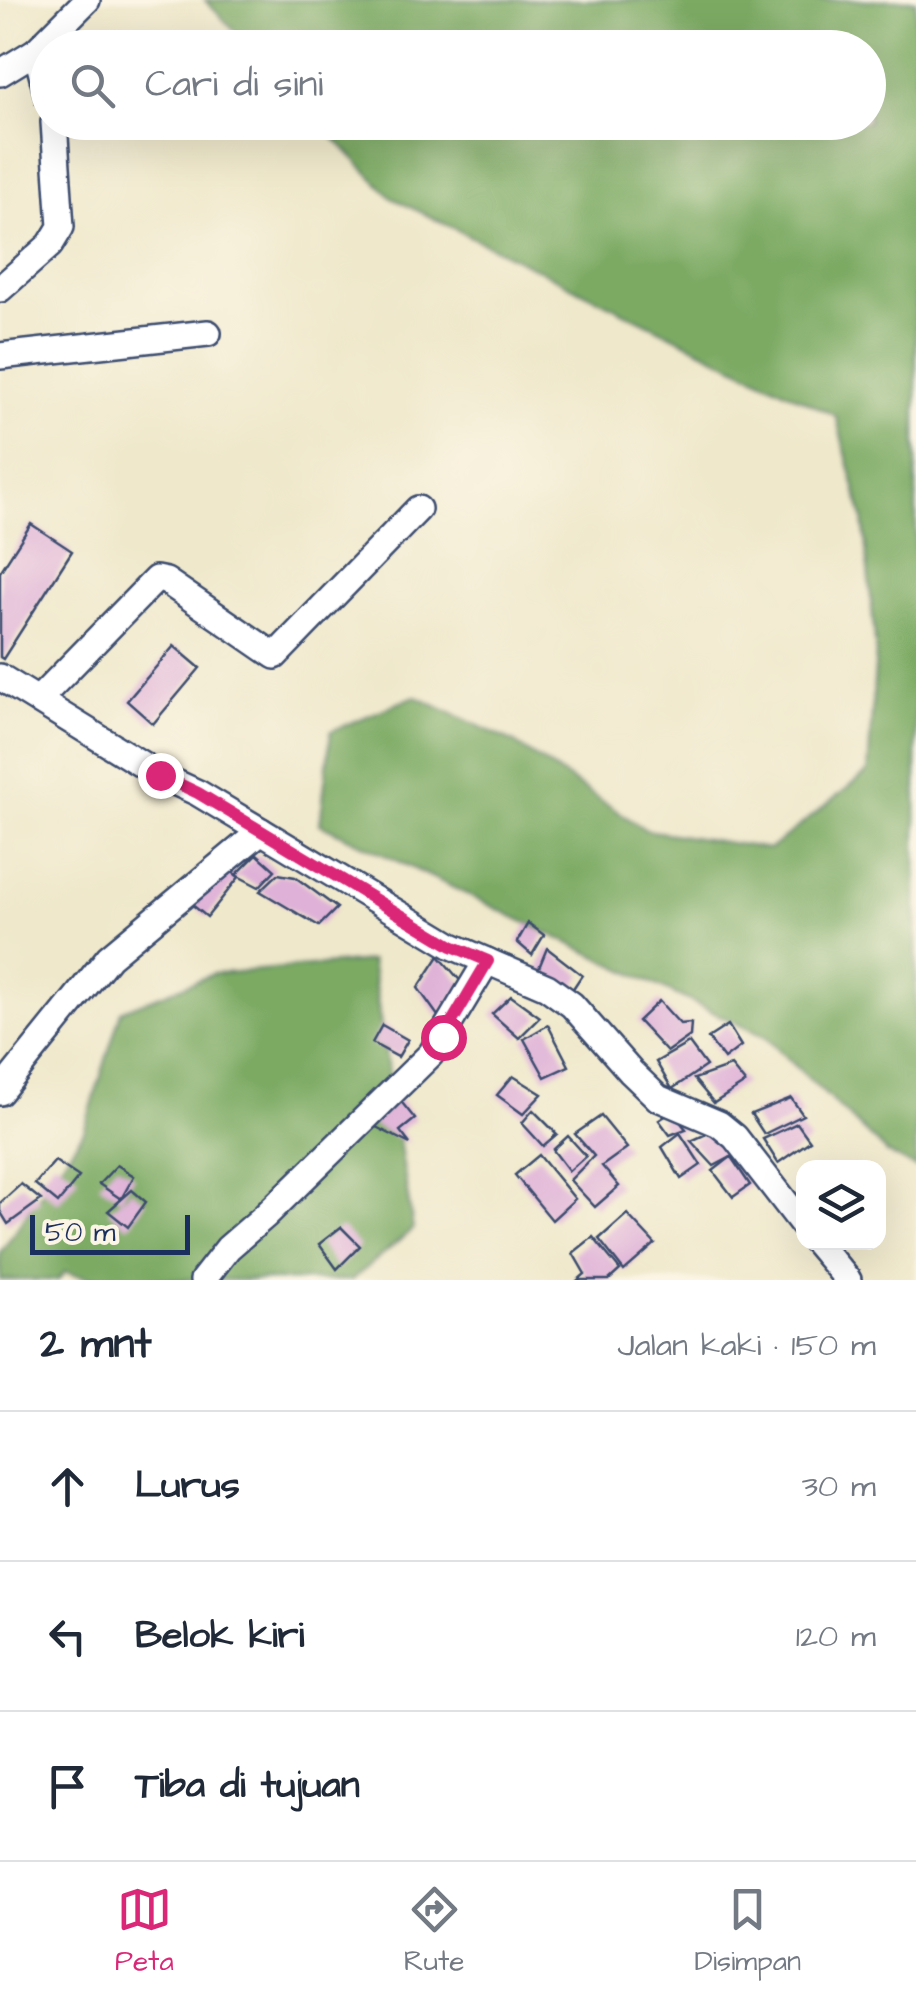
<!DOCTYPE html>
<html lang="id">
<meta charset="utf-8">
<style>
body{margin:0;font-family:"Architects Daughter",sans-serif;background:#f6f6f7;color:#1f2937}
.controls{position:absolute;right:30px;bottom:30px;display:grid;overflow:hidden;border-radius:20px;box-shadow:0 10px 40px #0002}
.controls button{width:90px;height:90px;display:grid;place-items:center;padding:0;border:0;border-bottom:2px solid #e0e1e3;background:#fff;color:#1f2937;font:50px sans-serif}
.scale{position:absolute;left:30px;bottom:25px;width:160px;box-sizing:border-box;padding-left:10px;border:5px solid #1b2f5e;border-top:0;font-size:28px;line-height:35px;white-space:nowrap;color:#1b2f5e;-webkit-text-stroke:8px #fcf5e5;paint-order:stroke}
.stop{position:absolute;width:30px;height:30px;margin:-22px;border:8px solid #db2777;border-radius:50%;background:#fff}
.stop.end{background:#db2777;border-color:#fff;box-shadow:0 2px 10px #0008}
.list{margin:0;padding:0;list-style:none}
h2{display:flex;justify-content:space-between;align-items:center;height:130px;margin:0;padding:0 40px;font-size:42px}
h2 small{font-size:32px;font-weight:400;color:#747a83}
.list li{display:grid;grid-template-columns:65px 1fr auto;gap:30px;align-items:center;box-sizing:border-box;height:150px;padding:0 40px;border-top:2px solid #e0e1e3}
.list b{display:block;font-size:38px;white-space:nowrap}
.list em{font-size:32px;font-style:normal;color:#747a83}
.icon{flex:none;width:55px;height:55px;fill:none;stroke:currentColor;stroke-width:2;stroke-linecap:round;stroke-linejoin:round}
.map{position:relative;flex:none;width:916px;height:1280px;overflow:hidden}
.search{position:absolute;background:#fff;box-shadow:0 10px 40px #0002;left:30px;right:30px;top:30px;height:110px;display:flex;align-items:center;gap:25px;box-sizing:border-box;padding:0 35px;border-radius:55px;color:#747a83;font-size:38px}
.sheet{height:580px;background:#fff}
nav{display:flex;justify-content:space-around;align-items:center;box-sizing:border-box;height:140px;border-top:2px solid #e0e1e3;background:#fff;font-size:28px;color:#747a83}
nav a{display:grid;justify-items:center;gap:5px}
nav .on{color:#db2777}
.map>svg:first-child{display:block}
.forest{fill:#7caa64;stroke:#4c6c61;stroke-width:2.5}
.building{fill:#dfb1d8}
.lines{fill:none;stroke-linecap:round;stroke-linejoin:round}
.minor-casing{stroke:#3b4b6e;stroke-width:30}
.minor{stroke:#fff;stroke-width:25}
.route{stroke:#db2777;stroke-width:12}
</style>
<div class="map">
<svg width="916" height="1280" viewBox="0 0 916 1280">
<rect width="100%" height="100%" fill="#fcf5e5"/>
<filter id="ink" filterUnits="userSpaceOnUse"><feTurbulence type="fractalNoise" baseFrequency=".01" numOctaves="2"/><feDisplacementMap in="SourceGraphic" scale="20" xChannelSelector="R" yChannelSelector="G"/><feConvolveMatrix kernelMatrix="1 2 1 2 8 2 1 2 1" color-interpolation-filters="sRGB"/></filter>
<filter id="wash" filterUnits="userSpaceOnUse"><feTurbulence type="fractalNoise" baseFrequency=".0048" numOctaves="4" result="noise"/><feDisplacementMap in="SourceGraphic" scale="40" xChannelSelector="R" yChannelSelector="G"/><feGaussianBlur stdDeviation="2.25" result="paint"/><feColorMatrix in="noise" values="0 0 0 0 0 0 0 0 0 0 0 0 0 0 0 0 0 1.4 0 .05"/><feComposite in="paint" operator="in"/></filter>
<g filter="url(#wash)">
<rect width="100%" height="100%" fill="#efe8cb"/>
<g class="forest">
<path d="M205,0H916V1168L887,1153L765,1037L320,824L331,731L415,696L513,742L646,830L770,849L868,772L876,651L863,518L836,416L392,198L320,123L868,122V48L250,47Z"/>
<path d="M371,961L413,1229L352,1280H100L65,1272L58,1280H0V1253L84,1131L121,1011L213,974Z"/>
</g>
<g id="blocks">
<g class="building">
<path d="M31,524L72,551L3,659L0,657V572Z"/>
<path d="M174,646L200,668L153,724L127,701Z"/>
<path d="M257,854L275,870L259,887L236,875L239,877L207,917L190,903L227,867L236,875Z"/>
<path d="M278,874L295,877L337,908L319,926L260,891Z"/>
<path d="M528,923L544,935L532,955L517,942Z"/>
<path d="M547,948L582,975L572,990L538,970Z"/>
<path d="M439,956L463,984L438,1016L418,988Z"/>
<path d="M511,996L540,1017L519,1038L492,1014Z"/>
<path d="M659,1001L680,1024L691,1023L690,1036L667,1052L638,1021Z"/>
<path d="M382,1025L408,1040L398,1057L372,1043Z"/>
<path d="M548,1025L569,1066L545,1077L524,1039Z"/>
<path d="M728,1025L741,1046L724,1059L708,1038Z"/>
<path d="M689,1043L706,1066L672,1089L656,1062Z"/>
<path d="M731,1066L745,1083L714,1103L694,1079Z"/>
<path d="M513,1076L542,1094L523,1114L497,1095Z"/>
<path d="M791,1098L803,1115L764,1134L751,1114Z"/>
<path d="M399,1099L415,1119L400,1131L410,1144L372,1125Z"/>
<path d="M533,1110L557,1134L543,1146L522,1123Z"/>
<path d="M672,1112L686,1129L670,1135L659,1120Z"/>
<path d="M601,1116L627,1148L602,1166L619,1186L595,1207L570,1180L594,1156L575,1134Z"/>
<path d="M797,1123L810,1141L778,1163L763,1139Z"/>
<path d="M715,1130L733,1156L714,1166L691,1141Z"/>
<path d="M680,1133L701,1165L681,1179L662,1147Z"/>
<path d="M568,1136L586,1156L569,1171L553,1150Z"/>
<path d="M539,1155L575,1199L552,1220L515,1175Z"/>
<path d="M731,1157L750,1185L733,1197L713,1171Z"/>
<path d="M55,1161L79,1177L58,1203L35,1184Z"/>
<path d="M117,1165L134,1176L121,1199L99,1184Z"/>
<path d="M21,1184L41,1200L8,1224L0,1211V1203Z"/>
<path d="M132,1190L146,1202L128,1227L108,1211Z"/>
<path d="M627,1214L655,1244L624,1271L599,1239Z"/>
<path d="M341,1227L360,1246L337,1269L319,1244Z"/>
<path d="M593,1237L620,1270L609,1280H578L585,1274L573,1253Z"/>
</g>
</g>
</g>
<g filter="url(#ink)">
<use href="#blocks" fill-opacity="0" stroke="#3b4b6e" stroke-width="2.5"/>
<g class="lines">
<defs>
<g id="minor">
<path d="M36,51L48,97"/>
<path d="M0,73L36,51L87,0"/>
<path d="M0,289L50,245L61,227L54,122"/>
<path d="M0,356L208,333"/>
<path d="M0,677L159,775L198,793L452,946L547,987L572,1005L631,1072L658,1098L719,1124L735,1137L804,1226"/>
<path d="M38,700L156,579L166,581L275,656L418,509"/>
<path d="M0,1092L109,957L261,831"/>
<path d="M816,1242L848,1280"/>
<path d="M203,1280L228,1248L265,1216L431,1054L487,961"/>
</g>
</defs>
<use href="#minor" class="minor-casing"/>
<use href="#minor" class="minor"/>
</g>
</g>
<g class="lines" filter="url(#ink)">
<path class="route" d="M160,775L198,793L452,946L488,961L443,1037"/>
</g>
</svg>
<div class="controls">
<button><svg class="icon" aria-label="layers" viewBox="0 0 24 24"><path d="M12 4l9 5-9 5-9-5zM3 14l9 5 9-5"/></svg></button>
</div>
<div class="scale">50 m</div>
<div class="stop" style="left:443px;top:1037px"></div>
<div class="stop end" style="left:160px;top:775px"></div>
<div class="search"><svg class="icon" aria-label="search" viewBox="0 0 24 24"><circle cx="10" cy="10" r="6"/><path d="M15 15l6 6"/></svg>Cari di sini</div>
</div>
<section class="sheet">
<h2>2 mnt<small>Jalan kaki · 150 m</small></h2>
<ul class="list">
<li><svg class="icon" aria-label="ahead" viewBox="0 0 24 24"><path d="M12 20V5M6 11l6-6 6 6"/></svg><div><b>Lurus</b></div><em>30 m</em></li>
<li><svg class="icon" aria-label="left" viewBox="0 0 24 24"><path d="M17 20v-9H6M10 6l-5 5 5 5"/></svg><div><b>Belok kiri</b></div><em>120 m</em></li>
<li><svg class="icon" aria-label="arrive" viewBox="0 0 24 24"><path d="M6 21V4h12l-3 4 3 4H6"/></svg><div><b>Tiba di tujuan</b></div></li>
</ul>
</section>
<nav>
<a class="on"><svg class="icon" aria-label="map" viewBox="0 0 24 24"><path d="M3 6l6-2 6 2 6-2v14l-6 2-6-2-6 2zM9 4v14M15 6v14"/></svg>Peta</a>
<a><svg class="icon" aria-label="directions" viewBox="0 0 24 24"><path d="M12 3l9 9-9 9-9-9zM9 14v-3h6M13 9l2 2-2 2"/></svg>Rute</a>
<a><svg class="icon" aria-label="saved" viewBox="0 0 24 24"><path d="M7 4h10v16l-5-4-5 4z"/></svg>Disimpan</a>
</nav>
